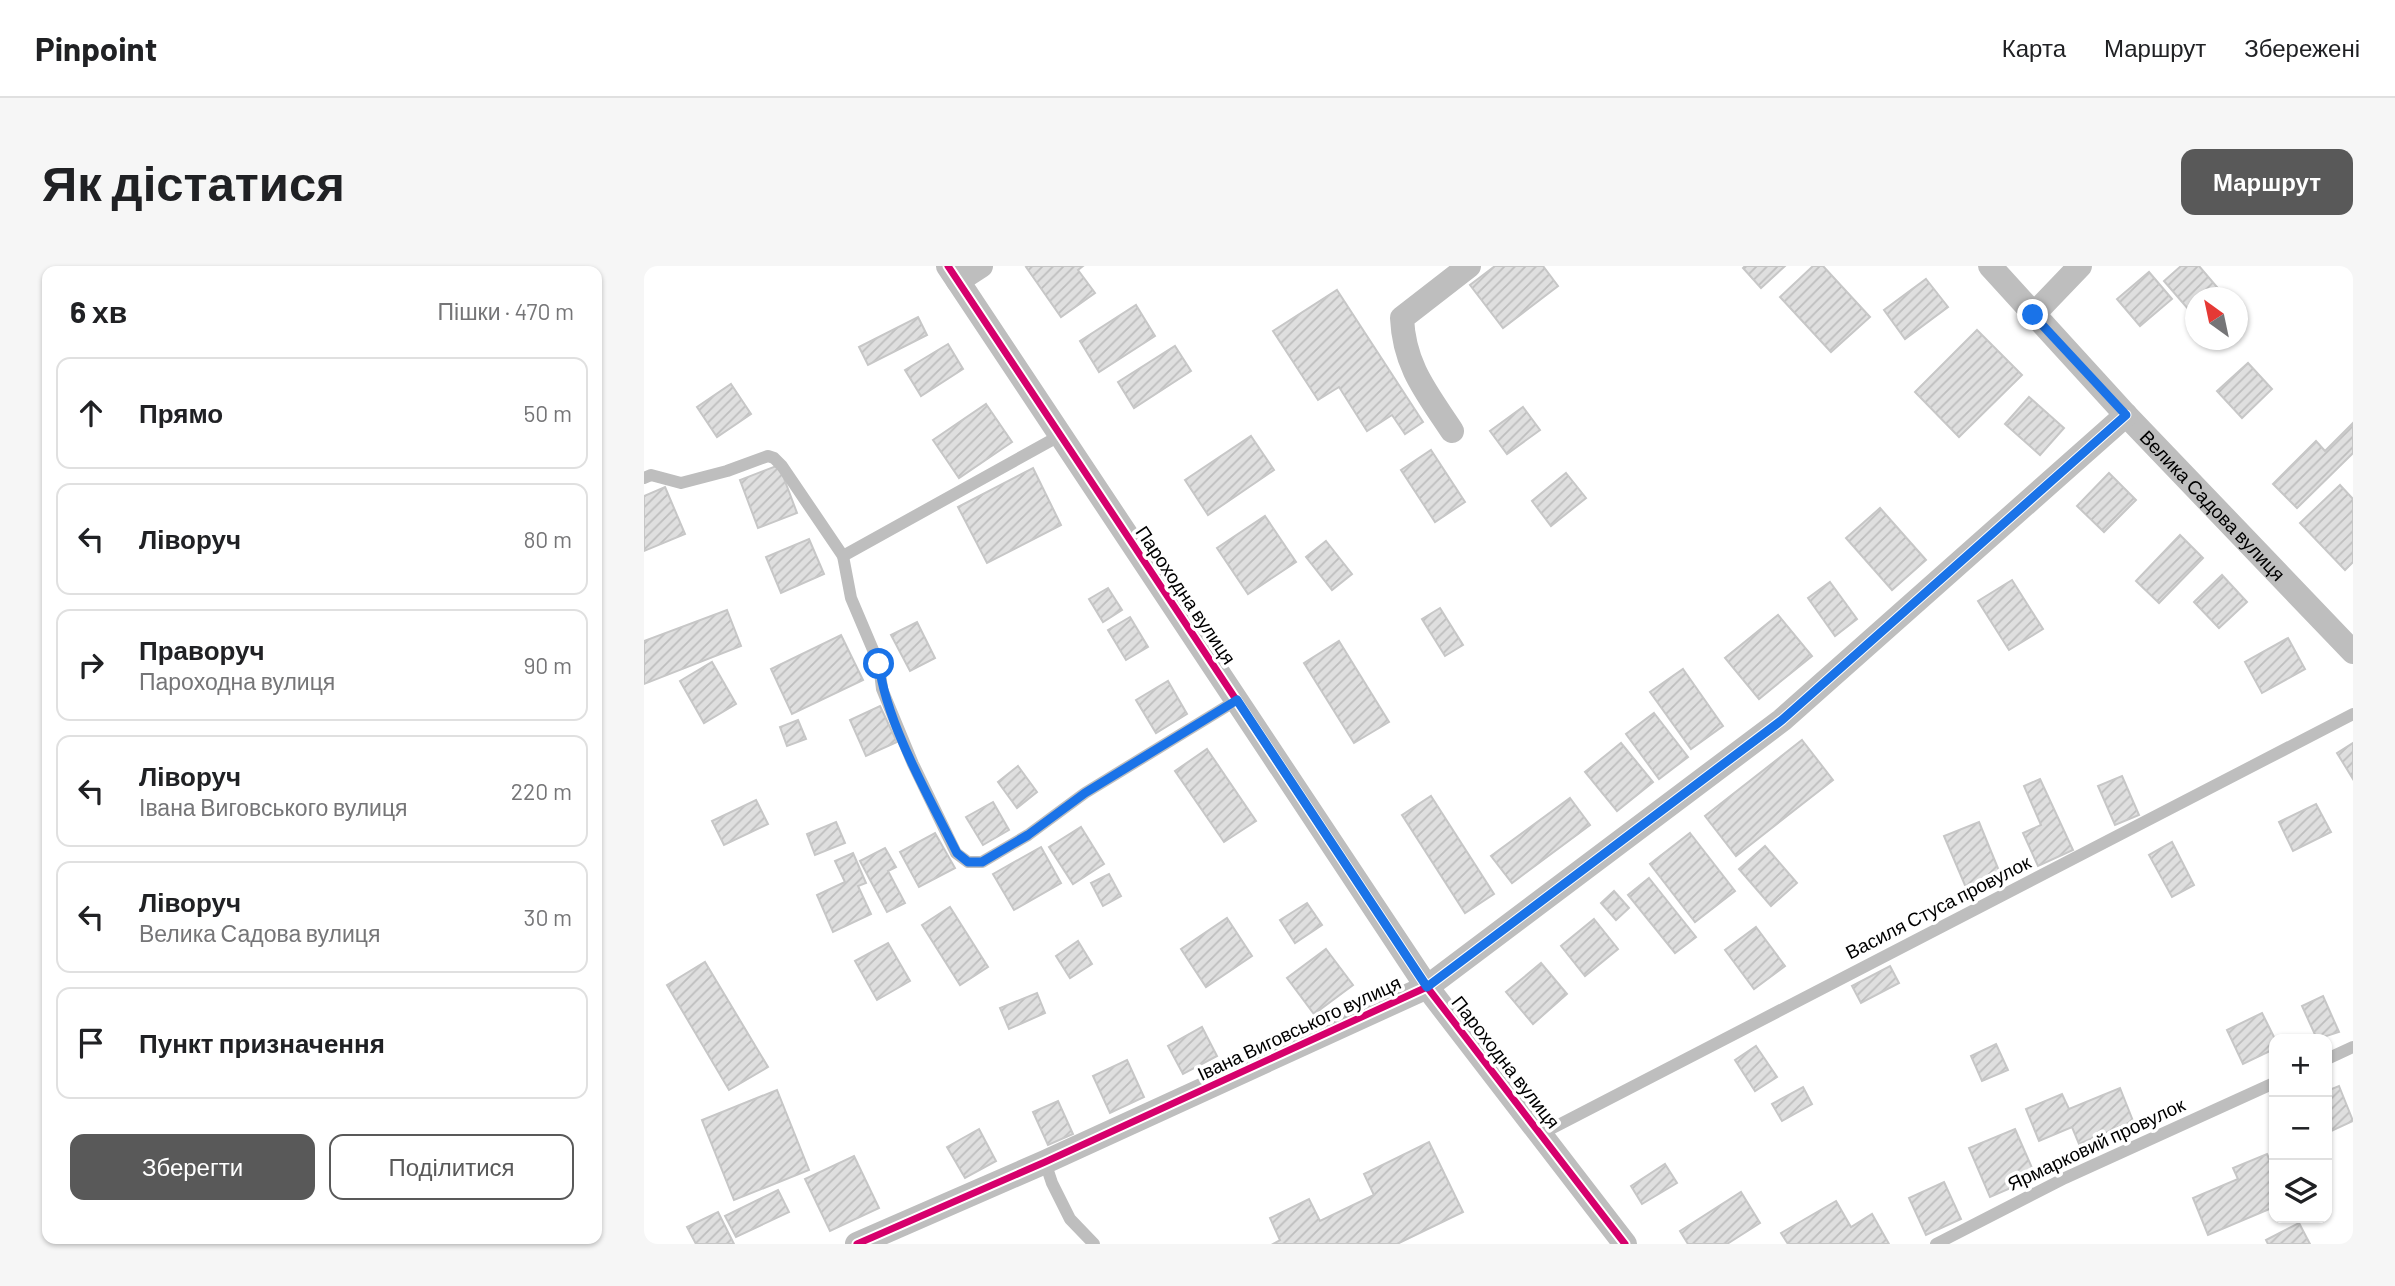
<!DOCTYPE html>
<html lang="uk">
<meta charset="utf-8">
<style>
body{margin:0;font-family:Barlow,sans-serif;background:#f6f6f6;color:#202124}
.controls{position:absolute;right:21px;bottom:21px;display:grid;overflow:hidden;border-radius:14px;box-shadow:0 2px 5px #0004}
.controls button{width:63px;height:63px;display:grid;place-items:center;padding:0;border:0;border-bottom:2px solid #e0e0e0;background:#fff;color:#202124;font:35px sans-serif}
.compass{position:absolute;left:1541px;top:21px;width:63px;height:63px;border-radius:50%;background:#fff;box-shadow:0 2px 5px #0004;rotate:327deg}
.stop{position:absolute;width:21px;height:21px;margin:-16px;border:5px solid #1a73e8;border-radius:50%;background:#fff}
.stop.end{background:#1a73e8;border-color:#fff;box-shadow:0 2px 7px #0008}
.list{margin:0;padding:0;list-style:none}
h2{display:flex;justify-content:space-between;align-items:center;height:91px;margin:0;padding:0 28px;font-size:30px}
h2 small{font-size:23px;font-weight:400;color:#757577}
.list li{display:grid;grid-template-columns:46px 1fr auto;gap:21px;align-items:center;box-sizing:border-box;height:112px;margin:0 14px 14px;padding:0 14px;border:2px solid #e0e0e0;border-radius:14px}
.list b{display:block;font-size:26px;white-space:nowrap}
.list p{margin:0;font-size:23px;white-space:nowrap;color:#757577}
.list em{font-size:23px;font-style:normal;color:#757577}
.actions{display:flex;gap:14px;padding:21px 28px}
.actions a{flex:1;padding:16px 0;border:2px solid #595959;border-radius:14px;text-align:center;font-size:24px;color:#595959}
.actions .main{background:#595959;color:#fff}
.icon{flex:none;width:38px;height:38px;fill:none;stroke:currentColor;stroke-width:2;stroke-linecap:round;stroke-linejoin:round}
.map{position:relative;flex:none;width:1709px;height:978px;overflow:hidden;border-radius:14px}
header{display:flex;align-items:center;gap:42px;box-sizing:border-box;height:98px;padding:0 35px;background:#fff;border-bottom:2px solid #e0e0e0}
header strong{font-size:33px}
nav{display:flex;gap:38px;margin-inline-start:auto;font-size:24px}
.intro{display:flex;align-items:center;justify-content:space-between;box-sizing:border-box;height:168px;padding:0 42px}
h1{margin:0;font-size:49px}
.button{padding:18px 32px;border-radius:14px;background:#595959;color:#fff;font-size:24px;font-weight:700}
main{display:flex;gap:42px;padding:0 42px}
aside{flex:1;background:#fff;border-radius:14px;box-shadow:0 2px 5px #0004}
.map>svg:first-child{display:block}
.building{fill:url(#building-hatch);stroke:#c7c7c7;stroke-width:2}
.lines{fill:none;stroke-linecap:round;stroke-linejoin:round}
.lane{stroke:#bebebe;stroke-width:12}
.street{stroke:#bebebe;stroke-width:24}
.cycleway-casing{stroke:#fff;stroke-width:11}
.cycleway{stroke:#d6006c;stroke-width:7}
.route{stroke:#1a73e8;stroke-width:9}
.labels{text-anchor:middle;stroke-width:7;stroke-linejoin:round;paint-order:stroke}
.street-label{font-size:19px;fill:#000;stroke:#fff}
</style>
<header>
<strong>Pinpoint</strong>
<nav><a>Карта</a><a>Маршрут</a><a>Збережені</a></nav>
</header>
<div class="intro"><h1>Як дістатися</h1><a class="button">Маршрут</a></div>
<main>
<aside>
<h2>6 хв<small>Пішки · 470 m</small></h2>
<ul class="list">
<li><svg class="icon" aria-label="ahead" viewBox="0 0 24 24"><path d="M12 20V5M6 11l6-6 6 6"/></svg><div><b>Прямо</b></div><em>50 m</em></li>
<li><svg class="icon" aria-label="left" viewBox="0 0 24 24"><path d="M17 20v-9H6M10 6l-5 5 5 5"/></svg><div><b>Ліворуч</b></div><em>80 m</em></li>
<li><svg class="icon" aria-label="right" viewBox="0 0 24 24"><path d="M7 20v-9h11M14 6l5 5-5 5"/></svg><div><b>Праворуч</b><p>Пароходна вулиця</p></div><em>90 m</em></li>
<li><svg class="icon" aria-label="left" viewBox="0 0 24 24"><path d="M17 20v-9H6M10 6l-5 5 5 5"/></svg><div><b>Ліворуч</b><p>Івана Виговського вулиця</p></div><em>220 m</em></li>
<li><svg class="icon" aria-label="left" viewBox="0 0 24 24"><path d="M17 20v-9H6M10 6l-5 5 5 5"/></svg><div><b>Ліворуч</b><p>Велика Садова вулиця</p></div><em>30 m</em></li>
<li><svg class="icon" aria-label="arrive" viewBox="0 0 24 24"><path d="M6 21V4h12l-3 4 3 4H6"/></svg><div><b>Пункт призначення</b></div></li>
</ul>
<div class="actions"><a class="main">Зберегти</a><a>Поділитися</a></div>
</aside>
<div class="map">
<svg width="1709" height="978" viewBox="0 0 1709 978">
<defs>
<pattern id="building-hatch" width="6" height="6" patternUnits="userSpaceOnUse" patternTransform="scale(1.75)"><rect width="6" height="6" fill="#dfdfdf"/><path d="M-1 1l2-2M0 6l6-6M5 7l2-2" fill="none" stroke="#bebebe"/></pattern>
</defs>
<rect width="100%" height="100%" fill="#fff"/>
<g class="building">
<path d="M384,0H439L434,4L451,27L417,51L382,1Z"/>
<path d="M851,0H899L914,20L859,62L826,19Z"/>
<path d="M1101,0H1141L1117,22L1099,2Z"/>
<path d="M1169,0H1179L1226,51L1187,86L1136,31Z"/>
<path d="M1537,0H1555L1578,27L1573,32H1552L1551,51L1520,15Z"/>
<path d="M1505,6L1528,33L1496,60L1473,33Z"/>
<path d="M1282,13L1304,41L1261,73L1240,44Z"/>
<path d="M693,24L779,156L761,168L748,149L723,165L695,121L674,134L629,65Z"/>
<path d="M492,39L511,70L455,106L436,75Z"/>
<path d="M274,51L283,69L224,99L215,81Z"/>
<path d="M1333,64L1378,109L1315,171L1271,126Z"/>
<path d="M304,78L319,103L277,130L261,104Z"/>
<path d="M531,80L547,105L490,142L474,116Z"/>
<path d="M1604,97L1628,123L1598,152L1573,125Z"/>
<path d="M87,118L107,148L73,171L53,141Z"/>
<path d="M1385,131L1420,162L1396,189L1361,158Z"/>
<path d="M342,138L368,176L315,212L289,174Z"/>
<path d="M879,141L896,164L863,188L846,165Z"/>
<path d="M1709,157V187L1653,242L1629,218L1672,175L1681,185Z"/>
<path d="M607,170L630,204L564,249L541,214Z"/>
<path d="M787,184L821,236L791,256L757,204Z"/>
<path d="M135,199L153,247L114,262L96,214Z"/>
<path d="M389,202L417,259L343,297L314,241Z"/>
<path d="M922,207L942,232L907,260L888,235Z"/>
<path d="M1465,207L1492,234L1460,266L1433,240Z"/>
<path d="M1696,219L1709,233V296L1701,304L1656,257Z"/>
<path d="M21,221L41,268L0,285V230Z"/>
<path d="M1236,242L1282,294L1248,324L1202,272Z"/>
<path d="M621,250L652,296L604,328L573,282Z"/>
<path d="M1536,269L1559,292L1515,337L1492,315Z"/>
<path d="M165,273L180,308L137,327L122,291Z"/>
<path d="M682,275L708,308L688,324L662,291Z"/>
<path d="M1578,309L1603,336L1575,362L1550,336Z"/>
<path d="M1368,314L1399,363L1365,384L1334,335Z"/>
<path d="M1186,316L1213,353L1191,370L1164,332Z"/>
<path d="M464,322L478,344L459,356L445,333Z"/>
<path d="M796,342L819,379L801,390L778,353Z"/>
<path d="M83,344L97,380L0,418V375Z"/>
<path d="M1134,349L1168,390L1115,433L1081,392Z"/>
<path d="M486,351L504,381L482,394L464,364Z"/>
<path d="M273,356L291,392L266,405L247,369Z"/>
<path d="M197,369L219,414L148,448L127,403Z"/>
<path d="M1644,372L1661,403L1618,427L1601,396Z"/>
<path d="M695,375L745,456L710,477L660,397Z"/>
<path d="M68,396L92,438L60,457L36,415Z"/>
<path d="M1039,403L1079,460L1047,483L1006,426Z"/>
<path d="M524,415L543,448L512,467L492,434Z"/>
<path d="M236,440L253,476L222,490L206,454Z"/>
<path d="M1010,447L1044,491L1015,513L982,468Z"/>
<path d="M154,454L162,473L143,480L136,461Z"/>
<path d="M1158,474L1189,514L1092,590L1061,550Z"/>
<path d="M977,477L1009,516L973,545L941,506Z"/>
<path d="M1709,477V513L1693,487Z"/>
<path d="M563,483L612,555L580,576L531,505Z"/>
<path d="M374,500L393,526L373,542L354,516Z"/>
<path d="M1478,510L1495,549L1471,559L1454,520Z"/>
<path d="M1396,513L1429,584L1394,600L1379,567L1397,559L1380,520Z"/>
<path d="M787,530L850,628L821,647L758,549Z"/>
<path d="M926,532L946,559L868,617L847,590Z"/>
<path d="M112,534L124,558L80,579L68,555Z"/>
<path d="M349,536L365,564L339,579L322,551Z"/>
<path d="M1672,538L1687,566L1649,585L1635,556Z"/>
<path d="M192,556L201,577L171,589L163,568Z"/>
<path d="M1335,556L1360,617L1326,631L1300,570Z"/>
<path d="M437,561L460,598L429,618L405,581Z"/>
<path d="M291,567L311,602L275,621L256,586Z"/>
<path d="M1046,567L1091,625L1051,656L1006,598Z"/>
<path d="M1528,576L1550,619L1528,631L1505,589Z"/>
<path d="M1121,580L1153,617L1127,640L1095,603Z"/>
<path d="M397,581L417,617L370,644L349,608Z"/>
<path d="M241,582L252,601L244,605L261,637L243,646L216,595Z"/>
<path d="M209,587L222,617L214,620L227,648L189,666L173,629L201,616L191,595Z"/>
<path d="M465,608L477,630L459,640L447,617Z"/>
<path d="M1005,612L1052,671L1031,687L984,629Z"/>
<path d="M970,625L985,642L972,654L957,637Z"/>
<path d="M663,637L678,659L651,677L636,654Z"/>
<path d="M306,641L344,701L316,719L278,659Z"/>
<path d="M583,652L608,690L562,721L537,683Z"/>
<path d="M950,653L974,683L941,710L917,680Z"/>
<path d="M1112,661L1141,700L1110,723L1081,684Z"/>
<path d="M434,675L448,698L426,712L412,690Z"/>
<path d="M244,677L266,715L233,734L211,695Z"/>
<path d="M682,683L709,719L670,748L643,712Z"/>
<path d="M61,696L124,801L85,824L23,719Z"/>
<path d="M897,697L923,728L889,758L862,726Z"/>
<path d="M1246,700L1255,717L1217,737L1208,720Z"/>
<path d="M393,727L401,747L365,763L356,742Z"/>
<path d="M1679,730L1695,766L1673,773L1658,740Z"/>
<path d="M1618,747L1631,773L1630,783L1599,798L1583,764Z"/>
<path d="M558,761L573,790L539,808L524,780Z"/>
<path d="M1352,778L1364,804L1338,815L1327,790Z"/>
<path d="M1112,780L1133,811L1111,825L1091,794Z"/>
<path d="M483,794L500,831L466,847L449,810Z"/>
<path d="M1695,820L1709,855L1683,867V825Z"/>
<path d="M1159,821L1168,838L1138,855L1128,838Z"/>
<path d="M1476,822L1489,855L1435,878L1428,861L1395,875L1382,843L1418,828L1425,843Z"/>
<path d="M133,824L165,904L90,934L58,854Z"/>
<path d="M414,835L429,868L404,879L389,846Z"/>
<path d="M335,863L352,895L321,912L303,881Z"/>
<path d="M1371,863L1392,911L1346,931L1325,882Z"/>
<path d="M785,876L819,946L753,978H629L636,974L626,952L665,933L676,955L730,929L720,908Z"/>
<path d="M1623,888L1630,905V941L1564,969L1549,932L1594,913L1589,902Z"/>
<path d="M210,890L235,942L186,965L161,913Z"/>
<path d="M1021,898L1033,917L998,938L987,920Z"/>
<path d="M1300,916L1317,953L1282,969L1265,932Z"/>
<path d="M134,924L145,946L92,971L81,950Z"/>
<path d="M1097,926L1116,957L1083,978H1044L1036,965Z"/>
<path d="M1192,935L1207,961L1228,948L1245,978H1144L1137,967Z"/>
<path d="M74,946L90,978H52L43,961Z"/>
<path d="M1655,957L1666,978H1624L1622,974Z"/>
</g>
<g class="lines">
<g class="lane">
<path d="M0,212L7,209L37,217L83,205L124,190L130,192L138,200L199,290L207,332L235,398L238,423L269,498L312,587L324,596H338L384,569L441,527L593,434"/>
<path d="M199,290L417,169"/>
<path d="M1683,793L1709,781"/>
<path d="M897,868L1709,448"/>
<path d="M401,896L408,917L426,953L450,978"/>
<path d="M1292,978L1421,912L1630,817"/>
</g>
<g class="street">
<path d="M304,0L783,721L981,978"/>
<path id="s1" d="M1346,0L1482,149L1709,386"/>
<path d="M314,15L337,0"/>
<path d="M1389,49L1436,0"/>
<path d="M808,165C783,127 760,100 758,52L825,0"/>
<path d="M213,978L401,896L783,721L1138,454L1482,149"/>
</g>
<defs>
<g id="cycleway">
<path d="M304,0L783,721L981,978"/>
<path d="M213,978L401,896L783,721L1138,454L1482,149"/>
</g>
</defs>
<use href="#cycleway" class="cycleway-casing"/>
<use href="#cycleway" class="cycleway"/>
</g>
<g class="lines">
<path class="route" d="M235,398C242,457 286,533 313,587L324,596H338L384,569L441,527L593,434L783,721L1138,454L1482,149L1389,49"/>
</g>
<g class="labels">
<g class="street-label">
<text dy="7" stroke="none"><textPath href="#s1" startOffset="327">Велика Садова вулиця</textPath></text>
<text transform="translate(542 329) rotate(56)" y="7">Пароходна вулиця</text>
<text transform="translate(1294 641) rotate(-27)" y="7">Василя Стуса провулок</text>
<text transform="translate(655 762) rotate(-25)" y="7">Івана Виговського вулиця</text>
<text transform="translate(862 796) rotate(52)" y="7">Пароходна вулиця</text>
<text transform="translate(1452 878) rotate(-25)" y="7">Ярмарковий провулок</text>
</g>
</g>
</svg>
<div class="controls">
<button>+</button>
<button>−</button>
<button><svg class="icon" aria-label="layers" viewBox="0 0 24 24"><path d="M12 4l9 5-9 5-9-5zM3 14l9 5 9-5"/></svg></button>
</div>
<svg class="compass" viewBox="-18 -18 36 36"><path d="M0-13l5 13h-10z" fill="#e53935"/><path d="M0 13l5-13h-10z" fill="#757577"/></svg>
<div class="stop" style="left:235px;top:398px"></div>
<div class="stop end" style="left:1389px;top:49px"></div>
</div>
</main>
